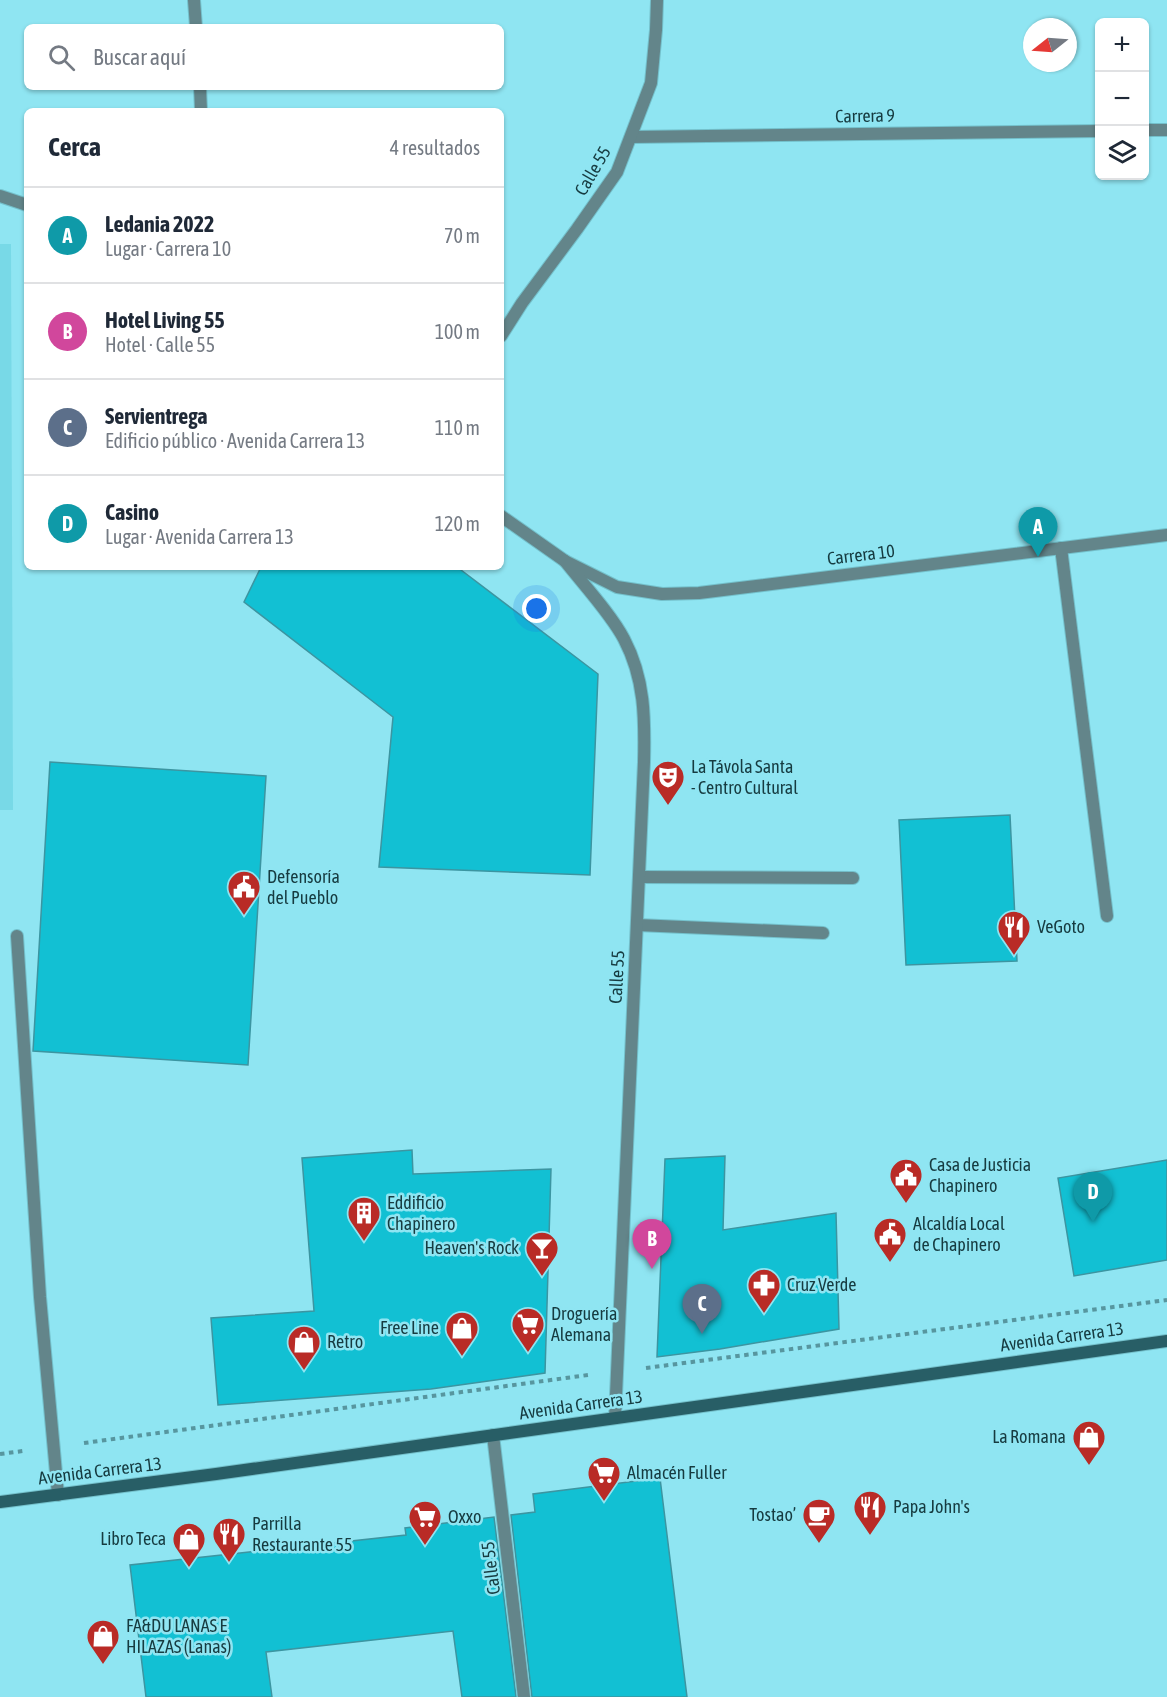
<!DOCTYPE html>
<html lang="es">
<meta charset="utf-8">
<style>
body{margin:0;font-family:"Asap Condensed",sans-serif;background:#f2f2f3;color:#1f2937}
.controls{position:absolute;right:18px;top:18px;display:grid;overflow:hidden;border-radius:9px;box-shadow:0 2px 4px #0004}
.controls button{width:54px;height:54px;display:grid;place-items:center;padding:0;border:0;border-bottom:2px solid #e0e1e3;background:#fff;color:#1f2937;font:30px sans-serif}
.compass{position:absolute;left:1023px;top:18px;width:54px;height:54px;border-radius:50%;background:#fff;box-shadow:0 2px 4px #0004;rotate:253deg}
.you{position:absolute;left:537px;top:609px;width:21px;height:21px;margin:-15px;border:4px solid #fff;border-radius:50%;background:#1a73e8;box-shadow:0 0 0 9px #1a73e833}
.badge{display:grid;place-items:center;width:39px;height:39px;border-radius:50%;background:#1a73e8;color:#fff;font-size:20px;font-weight:700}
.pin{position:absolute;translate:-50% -50px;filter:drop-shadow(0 2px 3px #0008)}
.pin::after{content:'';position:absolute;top:32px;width:21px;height:18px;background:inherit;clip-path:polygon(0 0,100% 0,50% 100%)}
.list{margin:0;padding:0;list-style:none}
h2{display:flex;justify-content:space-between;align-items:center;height:78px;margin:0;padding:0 24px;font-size:26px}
h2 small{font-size:20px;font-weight:400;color:#747a83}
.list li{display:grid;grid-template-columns:39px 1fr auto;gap:18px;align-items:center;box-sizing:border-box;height:96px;padding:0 24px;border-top:2px solid #e0e1e3}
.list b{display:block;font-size:22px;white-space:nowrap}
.list p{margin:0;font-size:20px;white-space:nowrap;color:#747a83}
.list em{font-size:20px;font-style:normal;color:#747a83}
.icon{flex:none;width:33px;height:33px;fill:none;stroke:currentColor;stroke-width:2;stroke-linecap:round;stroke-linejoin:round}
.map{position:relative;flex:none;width:1167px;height:1697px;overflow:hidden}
.search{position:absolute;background:#fff;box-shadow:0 2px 4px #0004;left:24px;top:24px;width:480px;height:66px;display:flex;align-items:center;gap:15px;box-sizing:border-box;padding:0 21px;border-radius:9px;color:#747a83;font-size:22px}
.panel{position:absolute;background:#fff;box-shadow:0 2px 4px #0004;left:24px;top:108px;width:480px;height:462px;border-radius:9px}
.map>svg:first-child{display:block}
.built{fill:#78d9e7}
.building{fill:#12c0d3;stroke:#3c95a1;stroke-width:1.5}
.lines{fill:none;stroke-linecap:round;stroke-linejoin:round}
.service-casing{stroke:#74c0cb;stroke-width:14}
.minor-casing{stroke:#74c0cb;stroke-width:14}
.secondary-casing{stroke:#74c0cb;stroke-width:14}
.path{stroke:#57969f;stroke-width:4;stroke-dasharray:4.5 4.5;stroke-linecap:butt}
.service{stroke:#63858a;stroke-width:12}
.minor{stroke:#63858a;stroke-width:12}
.secondary{stroke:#285e66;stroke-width:12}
.labels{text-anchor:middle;stroke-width:5;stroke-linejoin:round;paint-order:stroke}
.street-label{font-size:18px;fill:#163b40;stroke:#8fe5f2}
.poi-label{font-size:18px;fill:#163b40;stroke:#8fe5f2;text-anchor:start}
</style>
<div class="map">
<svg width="1167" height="1697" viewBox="0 0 1167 1697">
<rect width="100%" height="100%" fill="#8fe5f2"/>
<path class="built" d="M0,244H11L13,810H0Z"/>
<g class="building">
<path d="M261,567H457L598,674L590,875L379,867L393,717L244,602Z"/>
<path d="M50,762L266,776L248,1065L33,1051Z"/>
<path d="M1010,815L1017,961L906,965L899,820Z"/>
<path d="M412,1150L413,1174L551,1169L545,1373L431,1389L218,1405L211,1318L314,1311L302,1158Z"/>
<path d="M725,1156L723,1230L836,1213L839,1329L720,1349L657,1357L665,1159Z"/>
<path d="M1167,1160V1260L1074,1276L1058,1178Z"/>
<path d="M660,1478L687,1697H532L511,1515L535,1512L533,1494Z"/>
<path d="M494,1517L516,1697H462L453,1631L266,1652L272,1697H146L130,1565L406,1535L405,1528Z"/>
</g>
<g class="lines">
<defs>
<g id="service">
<path d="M1061,548L1107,916"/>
<path d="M640,877L853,878"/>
<path d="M637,925L823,933"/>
<path d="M17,936L40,1297L58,1495"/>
</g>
<g id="minor">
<path d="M194,0L196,27"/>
<path d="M200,87L201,111"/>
<path d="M1144,130H1167"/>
<path d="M631,137L1100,131"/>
<path d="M0,196L27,205"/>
<path d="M501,336L522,303L577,229L617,172L651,83L656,30L657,0"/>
<path d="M501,516L565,561L617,587L662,594L699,593L1167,535"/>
<path d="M565,561C583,584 611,614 624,639C645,679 645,718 644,762L615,1418"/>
<path d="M493,1435L524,1697"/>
</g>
<path id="secondary" d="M0,1502L216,1474L1167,1341"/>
</defs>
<use href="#service" class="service-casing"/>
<use href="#minor" class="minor-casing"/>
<use href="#secondary" class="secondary-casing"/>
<g class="path">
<path d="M646,1368L1167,1300"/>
<path d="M84,1443L588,1375"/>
<path d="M0,1454L23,1451"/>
</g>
<use href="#service" class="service"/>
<use href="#minor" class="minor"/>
<use href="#secondary" class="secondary"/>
</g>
<defs>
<symbol id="theatre-pin" viewBox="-11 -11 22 30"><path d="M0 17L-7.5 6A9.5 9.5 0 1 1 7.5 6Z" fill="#b92b26" stroke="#8fe5f2"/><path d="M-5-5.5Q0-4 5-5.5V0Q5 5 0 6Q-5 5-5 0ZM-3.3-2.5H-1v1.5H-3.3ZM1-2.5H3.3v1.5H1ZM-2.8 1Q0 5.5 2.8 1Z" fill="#fff"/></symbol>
<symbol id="civic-pin" viewBox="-11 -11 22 30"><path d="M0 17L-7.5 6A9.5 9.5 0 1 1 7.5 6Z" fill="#b92b26" stroke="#8fe5f2"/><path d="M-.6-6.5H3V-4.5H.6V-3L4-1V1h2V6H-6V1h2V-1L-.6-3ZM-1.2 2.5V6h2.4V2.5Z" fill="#fff"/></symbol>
<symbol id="restaurant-pin" viewBox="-11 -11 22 30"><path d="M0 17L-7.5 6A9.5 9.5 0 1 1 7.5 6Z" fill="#b92b26" stroke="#8fe5f2"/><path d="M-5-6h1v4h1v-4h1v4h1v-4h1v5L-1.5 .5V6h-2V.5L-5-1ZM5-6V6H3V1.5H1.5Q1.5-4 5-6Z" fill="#fff"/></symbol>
<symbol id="building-pin" viewBox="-11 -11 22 30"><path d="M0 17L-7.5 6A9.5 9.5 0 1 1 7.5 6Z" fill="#b92b26" stroke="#8fe5f2"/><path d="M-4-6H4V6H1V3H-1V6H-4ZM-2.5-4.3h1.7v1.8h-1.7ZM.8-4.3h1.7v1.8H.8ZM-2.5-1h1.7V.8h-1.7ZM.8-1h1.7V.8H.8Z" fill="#fff"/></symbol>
<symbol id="bar-pin" viewBox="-11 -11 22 30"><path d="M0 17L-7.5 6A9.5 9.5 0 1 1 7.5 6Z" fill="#b92b26" stroke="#8fe5f2"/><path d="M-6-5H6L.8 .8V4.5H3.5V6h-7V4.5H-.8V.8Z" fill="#fff"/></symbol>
<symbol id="pharmacy-pin" viewBox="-11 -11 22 30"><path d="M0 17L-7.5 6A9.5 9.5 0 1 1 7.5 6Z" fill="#b92b26" stroke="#8fe5f2"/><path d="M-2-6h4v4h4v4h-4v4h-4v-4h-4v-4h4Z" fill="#fff"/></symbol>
<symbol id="supermarket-pin" viewBox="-11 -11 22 30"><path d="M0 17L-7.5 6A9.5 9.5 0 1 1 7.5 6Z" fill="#b92b26" stroke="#8fe5f2"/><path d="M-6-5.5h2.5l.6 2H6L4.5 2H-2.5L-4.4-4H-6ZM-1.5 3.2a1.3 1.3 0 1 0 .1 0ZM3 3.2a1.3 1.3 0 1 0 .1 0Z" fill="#fff"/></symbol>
<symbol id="shop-pin" viewBox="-11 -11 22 30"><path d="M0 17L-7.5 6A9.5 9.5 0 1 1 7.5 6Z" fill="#b92b26" stroke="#8fe5f2"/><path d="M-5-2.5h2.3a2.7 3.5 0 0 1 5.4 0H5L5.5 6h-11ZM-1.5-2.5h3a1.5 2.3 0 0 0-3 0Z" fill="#fff"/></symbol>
<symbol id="cafe-pin" viewBox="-11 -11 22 30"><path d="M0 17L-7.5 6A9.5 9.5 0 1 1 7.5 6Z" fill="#b92b26" stroke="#8fe5f2"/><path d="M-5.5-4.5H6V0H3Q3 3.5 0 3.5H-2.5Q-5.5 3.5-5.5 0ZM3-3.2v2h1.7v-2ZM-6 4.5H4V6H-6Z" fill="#fff"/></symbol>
</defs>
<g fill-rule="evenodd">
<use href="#theatre-pin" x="649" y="758" width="38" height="52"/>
<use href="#civic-pin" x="225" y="868" width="38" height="52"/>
<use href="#restaurant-pin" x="995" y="908" width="38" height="52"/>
<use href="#civic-pin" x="887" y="1156" width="38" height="52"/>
<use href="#building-pin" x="345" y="1194" width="38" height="52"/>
<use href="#civic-pin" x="871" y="1215" width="38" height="52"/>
<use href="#bar-pin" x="523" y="1229" width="38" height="52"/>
<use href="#pharmacy-pin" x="745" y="1266" width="38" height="52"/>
<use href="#supermarket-pin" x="509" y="1305" width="38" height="52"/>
<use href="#shop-pin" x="443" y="1309" width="38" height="52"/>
<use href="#shop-pin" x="285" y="1323" width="38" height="52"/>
<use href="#shop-pin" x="1070" y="1418" width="38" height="52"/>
<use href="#supermarket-pin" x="585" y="1454" width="38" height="52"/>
<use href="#restaurant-pin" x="851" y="1488" width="38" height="52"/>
<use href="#cafe-pin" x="800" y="1496" width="38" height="52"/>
<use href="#supermarket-pin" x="406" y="1498" width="38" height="52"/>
<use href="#restaurant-pin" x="210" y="1515" width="38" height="52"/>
<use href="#shop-pin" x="170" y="1520" width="38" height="52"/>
<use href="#shop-pin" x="84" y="1617" width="38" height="52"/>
</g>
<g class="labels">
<g class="street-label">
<text transform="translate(865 116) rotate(-1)" y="6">Carrera 9</text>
<text transform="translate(593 171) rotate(-60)" y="6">Calle 55</text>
<text transform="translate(861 555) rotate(-7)" y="6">Carrera 10</text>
<text transform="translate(617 977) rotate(-87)" y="6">Calle 55</text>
<text transform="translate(1062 1337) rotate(-8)" y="6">Avenida Carrera 13</text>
<text transform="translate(581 1405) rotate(-8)" y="6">Avenida Carrera 13</text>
<text transform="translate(100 1471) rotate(-7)" y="6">Avenida Carrera 13</text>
<text transform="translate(491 1568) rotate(-97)" y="6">Calle 55</text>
</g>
<g class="poi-label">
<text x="691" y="773">La Távola Santa<tspan x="691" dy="21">- Centro Cultural</tspan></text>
<text x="267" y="883">Defensoría<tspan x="267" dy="21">del Pueblo</tspan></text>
<text x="1037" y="933">VeGoto</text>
<text x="929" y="1171">Casa de Justicia<tspan x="929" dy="21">Chapinero</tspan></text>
<text x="387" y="1209">Eddificio<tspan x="387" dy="21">Chapinero</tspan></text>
<text x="913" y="1230">Alcaldía Local<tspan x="913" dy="21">de Chapinero</tspan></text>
<text x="519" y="1254" text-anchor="end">Heaven's Rock</text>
<text x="787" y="1291">Cruz Verde</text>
<text x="551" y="1320">Droguería<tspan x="551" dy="21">Alemana</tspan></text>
<text x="439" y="1334" text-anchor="end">Free Line</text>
<text x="327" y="1348">Retro</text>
<text x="1066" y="1443" text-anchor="end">La Romana</text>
<text x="627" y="1479">Almacén Fuller</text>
<text x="893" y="1513">Papa John's</text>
<text x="796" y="1521" text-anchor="end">Tostao’</text>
<text x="448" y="1523">Oxxo</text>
<text x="252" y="1530">Parrilla<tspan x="252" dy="21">Restaurante 55</tspan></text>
<text x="166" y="1545" text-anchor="end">Libro Teca</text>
<text x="126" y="1632">FA&amp;DU LANAS E<tspan x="126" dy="21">HILAZAS (Lanas)</tspan></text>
</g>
</g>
</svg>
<div class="controls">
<button>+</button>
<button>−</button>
<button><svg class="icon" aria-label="layers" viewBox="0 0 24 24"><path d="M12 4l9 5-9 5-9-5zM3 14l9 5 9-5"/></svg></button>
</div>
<svg class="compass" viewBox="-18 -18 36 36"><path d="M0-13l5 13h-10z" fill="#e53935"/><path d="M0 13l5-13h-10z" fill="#747a83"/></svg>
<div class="you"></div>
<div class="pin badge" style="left:1038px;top:557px;background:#0f9aa8">A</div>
<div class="pin badge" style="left:652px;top:1269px;background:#d1479c">B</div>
<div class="pin badge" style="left:702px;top:1334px;background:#5c6f8a">C</div>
<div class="pin badge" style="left:1093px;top:1222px;background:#0f9aa8">D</div>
<div class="search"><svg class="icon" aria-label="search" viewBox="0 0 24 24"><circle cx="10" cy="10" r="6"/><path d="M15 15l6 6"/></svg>Buscar aquí</div>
<section class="panel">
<h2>Cerca<small>4 resultados</small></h2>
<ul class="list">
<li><span class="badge" style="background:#0f9aa8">A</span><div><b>Ledania 2022</b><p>Lugar · Carrera 10</p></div><em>70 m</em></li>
<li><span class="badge" style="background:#d1479c">B</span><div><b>Hotel Living 55</b><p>Hotel · Calle 55</p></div><em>100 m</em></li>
<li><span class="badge" style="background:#5c6f8a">C</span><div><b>Servientrega</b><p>Edificio público · Avenida Carrera 13</p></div><em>110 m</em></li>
<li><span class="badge" style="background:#0f9aa8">D</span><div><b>Casino</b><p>Lugar · Avenida Carrera 13</p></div><em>120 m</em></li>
</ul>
</section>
</div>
